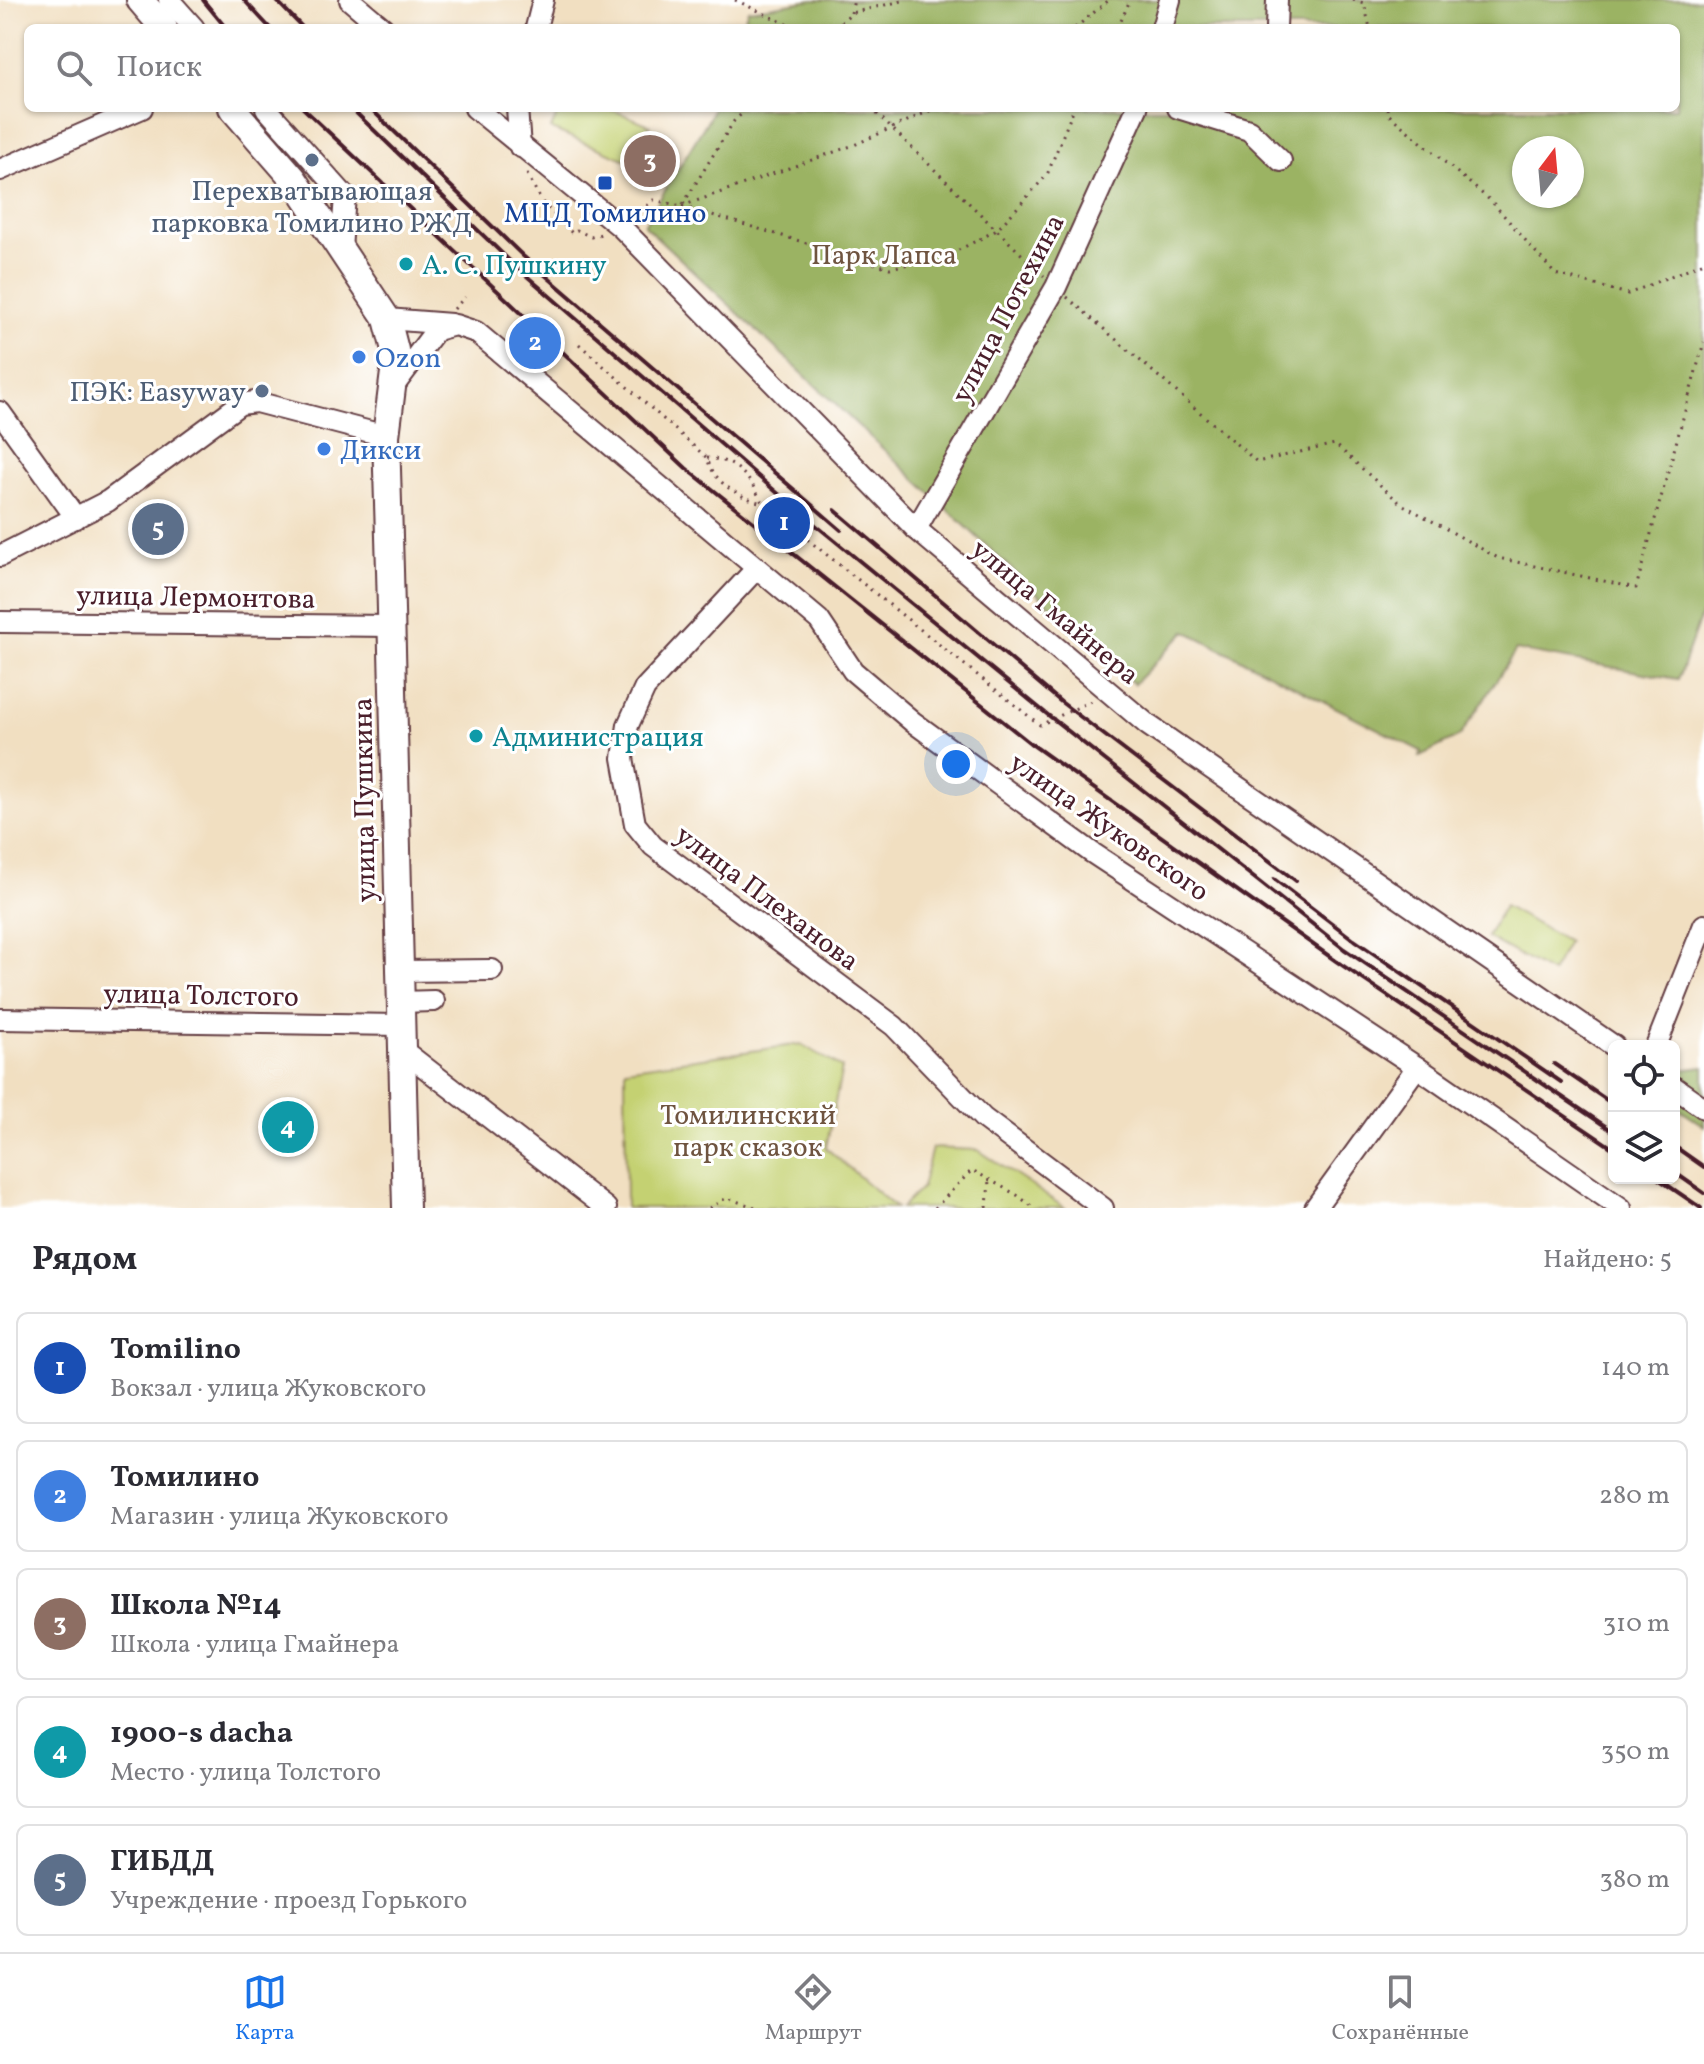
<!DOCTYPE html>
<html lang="ru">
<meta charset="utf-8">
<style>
body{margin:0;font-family:Vollkorn,serif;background:#f7f7f7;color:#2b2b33}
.controls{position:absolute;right:24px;bottom:24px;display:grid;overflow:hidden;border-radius:12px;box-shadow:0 2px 6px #0004}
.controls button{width:72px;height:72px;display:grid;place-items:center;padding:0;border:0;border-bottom:2px solid #e1e1e2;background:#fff;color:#2b2b33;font:40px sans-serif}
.compass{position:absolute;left:1512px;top:136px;width:72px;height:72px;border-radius:50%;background:#fff;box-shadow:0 2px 6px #0004;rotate:16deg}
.you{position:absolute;left:956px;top:764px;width:28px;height:28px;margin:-20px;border:6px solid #fff;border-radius:50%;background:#1a73e8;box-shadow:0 0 0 12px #1a73e833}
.badge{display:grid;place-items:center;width:52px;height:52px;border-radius:50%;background:#1a73e8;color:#fff;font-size:26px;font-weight:700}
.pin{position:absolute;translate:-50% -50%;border:4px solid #fff;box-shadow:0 2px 8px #0006}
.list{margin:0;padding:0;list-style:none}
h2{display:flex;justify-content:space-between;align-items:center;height:104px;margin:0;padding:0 32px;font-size:34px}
h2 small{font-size:26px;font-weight:400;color:#7c7c81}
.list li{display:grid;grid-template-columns:52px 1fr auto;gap:24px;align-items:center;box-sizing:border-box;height:112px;margin:0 16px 16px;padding:0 16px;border:2px solid #e1e1e2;border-radius:12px}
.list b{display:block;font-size:30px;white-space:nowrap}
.list p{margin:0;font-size:26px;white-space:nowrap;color:#7c7c81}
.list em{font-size:26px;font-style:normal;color:#7c7c81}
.icon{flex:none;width:44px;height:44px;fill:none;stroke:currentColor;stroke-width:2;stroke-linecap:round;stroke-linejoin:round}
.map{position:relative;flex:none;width:1704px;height:1208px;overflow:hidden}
.search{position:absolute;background:#fff;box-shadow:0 2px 6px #0004;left:24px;right:24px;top:24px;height:88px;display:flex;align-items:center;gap:20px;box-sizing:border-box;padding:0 28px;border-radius:12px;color:#7c7c81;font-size:30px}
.sheet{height:744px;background:#fff}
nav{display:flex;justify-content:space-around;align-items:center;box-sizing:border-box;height:112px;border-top:2px solid #e1e1e2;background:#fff;font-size:22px;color:#7c7c81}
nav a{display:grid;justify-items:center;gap:4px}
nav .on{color:#1a73e8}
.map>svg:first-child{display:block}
.green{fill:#c4d172;stroke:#87784e;stroke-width:2}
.forest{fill:#9bb364;stroke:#726948;stroke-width:2;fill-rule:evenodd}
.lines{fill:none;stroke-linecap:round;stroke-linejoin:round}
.minor-casing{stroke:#633c42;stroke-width:24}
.major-casing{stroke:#633c42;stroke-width:30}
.path{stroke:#633c42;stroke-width:3;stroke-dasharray:2 6;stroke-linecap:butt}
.minor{stroke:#fff;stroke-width:20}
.major{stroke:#fff;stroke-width:26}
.rail{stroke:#4a1f2b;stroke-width:4}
.service-dot{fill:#5c6f8a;stroke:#fff;stroke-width:3}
.transit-dot{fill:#1a4fb4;stroke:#fff;stroke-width:3}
.culture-dot{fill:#0f9aa8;stroke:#fff;stroke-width:3}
.shop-dot{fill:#3f7fe0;stroke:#fff;stroke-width:3}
.labels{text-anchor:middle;stroke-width:6;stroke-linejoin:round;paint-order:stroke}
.service-label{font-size:28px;fill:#4e5e75;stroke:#fff}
.transit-label{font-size:28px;fill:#164399;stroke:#fff}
.park-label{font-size:28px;fill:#6f5440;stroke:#fff}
.culture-label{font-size:28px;fill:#0d838f;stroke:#fff;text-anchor:start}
.street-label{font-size:28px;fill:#4a1f2b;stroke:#fff}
.shop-label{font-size:28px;fill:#366cbe;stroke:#fff;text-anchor:start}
</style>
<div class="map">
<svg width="1704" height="1208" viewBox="0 0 1704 1208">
<rect width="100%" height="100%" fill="#fff"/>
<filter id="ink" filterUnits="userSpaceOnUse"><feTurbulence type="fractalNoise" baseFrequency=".0125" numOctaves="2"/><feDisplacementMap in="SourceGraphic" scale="16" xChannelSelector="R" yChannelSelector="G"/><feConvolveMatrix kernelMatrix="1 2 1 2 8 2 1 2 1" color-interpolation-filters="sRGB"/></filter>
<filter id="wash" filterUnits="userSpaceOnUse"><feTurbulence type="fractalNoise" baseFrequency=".006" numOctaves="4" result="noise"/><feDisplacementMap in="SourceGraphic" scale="32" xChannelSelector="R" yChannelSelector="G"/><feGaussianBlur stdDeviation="1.8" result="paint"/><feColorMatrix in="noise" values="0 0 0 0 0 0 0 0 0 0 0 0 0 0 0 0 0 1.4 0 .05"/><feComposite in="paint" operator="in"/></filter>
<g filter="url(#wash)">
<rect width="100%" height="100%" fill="#f1dfc1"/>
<g class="green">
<path d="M560,108H608L650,125L634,163L551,129Z"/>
<path d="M1504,906L1568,942L1551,973L1487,937Z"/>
<path d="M801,1044L842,1068L826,1148L896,1208H626L625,1069Z"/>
<path d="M932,1148L978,1150L1065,1208H901L922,1187Z"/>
</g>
<g class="forest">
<path d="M813,0H1704V607L1678,679L1516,650L1460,736L1420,756L1421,751L1186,631L1134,684L644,225L709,118L713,108H1676V28H741L748,10ZM1524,148H1572V196H1524Z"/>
<path d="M1704,1067V1126L1674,1106V1071Z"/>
</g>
</g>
<g filter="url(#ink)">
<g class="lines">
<defs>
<g id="minor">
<path d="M169,0L194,28"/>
<path d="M350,0L383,28"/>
<path d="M536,28L543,0"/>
<path d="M1162,28L1170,0"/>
<path d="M1276,28L1277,0"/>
<path d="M266,108L345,196L341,249"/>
<path d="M475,108L622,228L916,529L1148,725L1614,1046"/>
<path d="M517,108L520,147"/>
<path d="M1178,108L1249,130L1281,161"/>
<path d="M0,170L142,108"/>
<path d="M387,319L451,324"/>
<path d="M393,387L436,330L455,325L476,332L819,620L853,671L913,722L1091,852L1417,1067L1621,1208"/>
<path d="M0,412L76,518"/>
<path d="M916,529L1056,287L1137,108"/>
<path d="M0,556L108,501L240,404L256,402L386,436"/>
<path d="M756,569L645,688L628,725L623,758L635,824L653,846L894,1026L983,1118L1103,1208"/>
<path d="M0,622L392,626"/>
<path d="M399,971L492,970"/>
<path d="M400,1002L434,1001"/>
<path d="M0,1019L401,1025"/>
<path d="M1656,1046L1704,925"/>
<path d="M401,1049L606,1208"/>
<path d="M1674,1087L1704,1108"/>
<path d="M1315,1208L1417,1067"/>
</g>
<g id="major">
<path d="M140,0L164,28"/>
<path d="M232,108L293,178L387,319L395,350V364L386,436L390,570L406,1208"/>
</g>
</defs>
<use href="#minor" class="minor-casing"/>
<use href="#major" class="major-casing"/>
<g class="path">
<path d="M735,0L795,28"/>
<path d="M1353,0L1364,3L1370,28"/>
<path d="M851,13L854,0"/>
<path d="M835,28L851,13L906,0"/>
<path d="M1075,28L1109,0"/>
<path d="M1118,28L1130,0"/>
<path d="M871,108L1044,276"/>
<path d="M1387,108L1388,114L1492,202L1555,274L1628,294L1704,262"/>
<path d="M527,174L542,202L572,233L577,230L591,237L601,234"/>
<path d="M682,206L890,268L947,256L997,230L1047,175L1074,108"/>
<path d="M682,206L854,145L936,108"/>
<path d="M635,216L653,200L682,206L734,121L748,108"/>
<path d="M1067,297L1257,462L1335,444L1400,503L1498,558L1636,588L1704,342"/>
<path d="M454,309L465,297"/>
<path d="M579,344L707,458C715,484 737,496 762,503L1040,725L1091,701"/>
<path d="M707,458C737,460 749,477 762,502"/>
<path d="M709,1208L726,1198L758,1208"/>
<path d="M935,1208L972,1170L1017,1195L1034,1208"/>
<path d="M987,1208L989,1180"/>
</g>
<use href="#minor" class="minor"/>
<use href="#major" class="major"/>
<g class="rail">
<path d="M203,0L226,28"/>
<path d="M244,0L270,28"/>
<path d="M276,0L303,28"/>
<path d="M303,108L686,468L1030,743L1336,961L1614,1149"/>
<path d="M351,108L514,265L796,509L1048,715L1344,949L1614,1132"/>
<path d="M370,108L523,256L841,530"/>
<path d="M835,510L1061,702L1296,881"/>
<path d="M1274,879L1354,940L1561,1082"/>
<path d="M1554,1064L1614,1105"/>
<path d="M1674,1146L1704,1167"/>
<path d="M1674,1172L1704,1193"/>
<path d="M1657,1178L1701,1208"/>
</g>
</g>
</g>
<g class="service-dot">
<circle cx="312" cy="160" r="8"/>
<circle cx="262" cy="391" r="8"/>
</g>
<rect class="transit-dot" x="597" y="175" width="16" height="16" rx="4"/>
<g class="culture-dot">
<circle cx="406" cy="264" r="8"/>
<circle cx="476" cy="736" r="8"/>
</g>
<g class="shop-dot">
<circle cx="359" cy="357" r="8"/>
<circle cx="324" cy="449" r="8"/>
</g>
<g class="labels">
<g class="service-label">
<text x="312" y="200">Перехватывающая<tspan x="312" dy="32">парковка Томилино РЖД</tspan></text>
<text x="246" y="401" text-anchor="end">ПЭК: Easyway</text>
</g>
<g class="transit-label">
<text x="605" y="222">МЦД Томилино</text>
</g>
<g class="park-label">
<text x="884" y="264">Парк Лапса</text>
<text x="748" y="1124">Томилинский<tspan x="748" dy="32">парк сказок</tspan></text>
</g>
<g class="culture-label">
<text x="422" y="274">А. С. Пушкину</text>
<text x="492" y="746">Администрация</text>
</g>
<g class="street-label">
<text transform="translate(1007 308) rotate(-62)" y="10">улица Потехина</text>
<text transform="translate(196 596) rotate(1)" y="10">улица Лермонтова</text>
<text transform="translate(1056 611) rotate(40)" y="10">улица Гмайнера</text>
<text transform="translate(363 800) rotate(-91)" y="10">улица Пушкина</text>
<text transform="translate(1110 826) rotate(35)" y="10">улица Жуковского</text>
<text transform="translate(768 897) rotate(37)" y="10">улица Плеханова</text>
<text transform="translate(201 994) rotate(1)" y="10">улица Толстого</text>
</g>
<g class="shop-label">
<text x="375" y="367">Ozon</text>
<text x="340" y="459">Дикси</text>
</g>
</g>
</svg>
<div class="controls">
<button><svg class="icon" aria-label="locate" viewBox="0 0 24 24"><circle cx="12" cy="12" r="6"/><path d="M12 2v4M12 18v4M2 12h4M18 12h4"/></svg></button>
<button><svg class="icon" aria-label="layers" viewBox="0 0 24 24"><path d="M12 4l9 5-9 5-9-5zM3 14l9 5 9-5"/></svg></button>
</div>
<svg class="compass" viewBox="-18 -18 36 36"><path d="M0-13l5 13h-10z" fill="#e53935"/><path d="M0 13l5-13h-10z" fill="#7c7c81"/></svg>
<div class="you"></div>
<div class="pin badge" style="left:784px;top:523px;background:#1a4fb4">1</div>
<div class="pin badge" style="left:535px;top:343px;background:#3f7fe0">2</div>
<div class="pin badge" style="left:650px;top:161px;background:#8d6e63">3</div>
<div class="pin badge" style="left:288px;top:1127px;background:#0f9aa8">4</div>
<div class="pin badge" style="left:158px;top:529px;background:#5c6f8a">5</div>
<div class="search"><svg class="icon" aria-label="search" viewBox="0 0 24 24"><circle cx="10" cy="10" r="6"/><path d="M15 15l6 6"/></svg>Поиск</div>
</div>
<section class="sheet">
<h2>Рядом<small>Найдено: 5</small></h2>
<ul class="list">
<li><span class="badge" style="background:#1a4fb4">1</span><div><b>Tomilino</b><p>Вокзал · улица Жуковского</p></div><em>140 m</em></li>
<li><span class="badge" style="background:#3f7fe0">2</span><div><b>Томилино</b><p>Магазин · улица Жуковского</p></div><em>280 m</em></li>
<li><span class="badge" style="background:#8d6e63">3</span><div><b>Школа №14</b><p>Школа · улица Гмайнера</p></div><em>310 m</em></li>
<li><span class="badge" style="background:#0f9aa8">4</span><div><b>1900-s dacha</b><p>Место · улица Толстого</p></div><em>350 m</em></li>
<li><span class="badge" style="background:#5c6f8a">5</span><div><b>ГИБДД</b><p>Учреждение · проезд Горького</p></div><em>380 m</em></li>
</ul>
</section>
<nav>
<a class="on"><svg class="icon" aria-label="map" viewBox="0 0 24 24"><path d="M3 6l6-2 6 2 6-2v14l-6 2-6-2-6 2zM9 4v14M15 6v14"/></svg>Карта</a>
<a><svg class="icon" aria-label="directions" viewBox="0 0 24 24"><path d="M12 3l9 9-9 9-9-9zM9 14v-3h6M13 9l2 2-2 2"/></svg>Маршрут</a>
<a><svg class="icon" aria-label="saved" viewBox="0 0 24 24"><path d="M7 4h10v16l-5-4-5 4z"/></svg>Сохранённые</a>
</nav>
